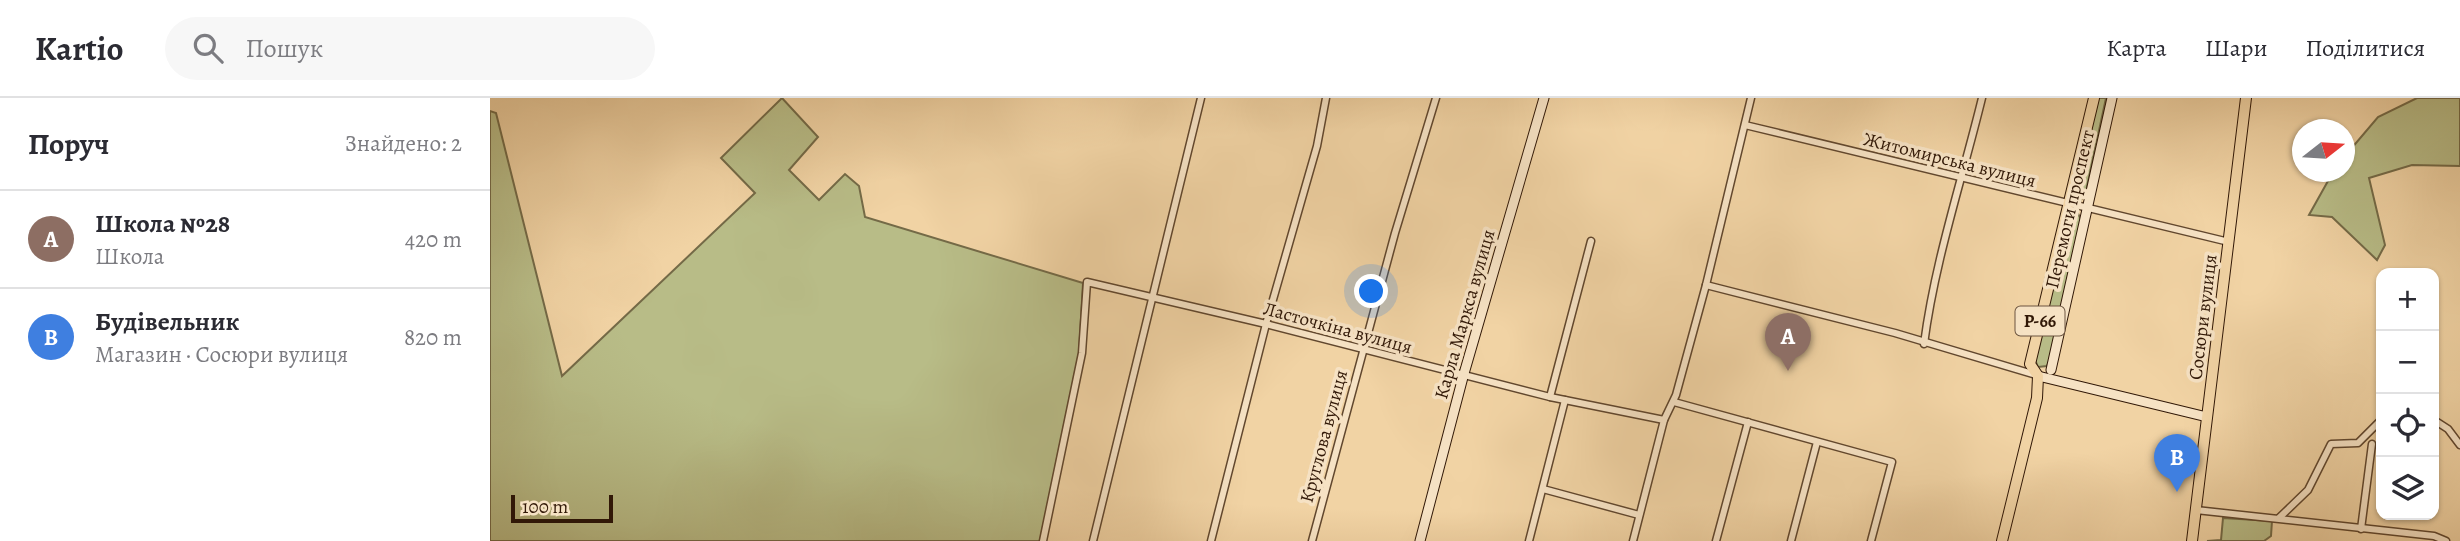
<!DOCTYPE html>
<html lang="uk">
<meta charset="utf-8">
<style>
body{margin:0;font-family:Alegreya,serif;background:#f7f7f7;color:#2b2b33}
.controls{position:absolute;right:21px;bottom:21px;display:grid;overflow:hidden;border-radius:14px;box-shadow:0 2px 5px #0004}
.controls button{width:63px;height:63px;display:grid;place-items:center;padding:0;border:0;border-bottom:2px solid #e1e1e2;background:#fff;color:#2b2b33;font:35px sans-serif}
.compass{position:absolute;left:1802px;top:21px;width:63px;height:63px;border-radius:50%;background:#fff;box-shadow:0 2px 5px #0004;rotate:73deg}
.scale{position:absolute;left:21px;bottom:18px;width:102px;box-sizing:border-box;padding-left:7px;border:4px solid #311807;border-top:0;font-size:19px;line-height:24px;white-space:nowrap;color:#311807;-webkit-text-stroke:5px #f6e2c4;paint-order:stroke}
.you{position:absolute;left:882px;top:194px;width:24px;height:24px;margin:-18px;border:5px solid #fff;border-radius:50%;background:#1a73e8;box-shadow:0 0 0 10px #1a73e833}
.badge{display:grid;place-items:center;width:46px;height:46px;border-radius:50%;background:#0b8043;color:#fff;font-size:23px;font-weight:700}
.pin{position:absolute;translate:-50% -58px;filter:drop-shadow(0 2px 4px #0008)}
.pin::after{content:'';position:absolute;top:37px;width:24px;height:21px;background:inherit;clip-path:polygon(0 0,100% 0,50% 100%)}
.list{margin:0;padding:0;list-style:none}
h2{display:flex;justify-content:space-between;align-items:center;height:91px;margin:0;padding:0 28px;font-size:30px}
h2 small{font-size:23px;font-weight:400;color:#7c7c81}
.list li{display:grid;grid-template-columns:46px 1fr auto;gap:21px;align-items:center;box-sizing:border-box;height:98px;padding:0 28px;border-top:2px solid #e1e1e2}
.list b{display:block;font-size:26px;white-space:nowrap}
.list p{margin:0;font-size:23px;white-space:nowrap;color:#7c7c81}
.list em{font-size:23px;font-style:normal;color:#7c7c81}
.icon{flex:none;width:38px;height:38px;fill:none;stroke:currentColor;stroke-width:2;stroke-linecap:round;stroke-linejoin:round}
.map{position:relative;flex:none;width:1970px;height:443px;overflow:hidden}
header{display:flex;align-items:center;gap:42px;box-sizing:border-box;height:98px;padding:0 35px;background:#fff;border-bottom:2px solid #e1e1e2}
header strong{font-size:33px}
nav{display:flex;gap:38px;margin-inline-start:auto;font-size:24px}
.search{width:490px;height:63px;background:#f7f7f7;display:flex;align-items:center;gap:18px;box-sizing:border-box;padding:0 24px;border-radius:38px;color:#7c7c81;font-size:26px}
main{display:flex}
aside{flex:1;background:#fff}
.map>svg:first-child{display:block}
.green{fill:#b8bc87;stroke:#746a47;stroke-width:2}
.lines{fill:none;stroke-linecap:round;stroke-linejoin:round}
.street-casing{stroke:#61472e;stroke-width:9}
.secondary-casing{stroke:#311807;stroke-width:11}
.primary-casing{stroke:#311807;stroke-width:12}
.street{stroke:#f6e2c4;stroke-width:6}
.secondary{stroke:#f6e2c4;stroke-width:9}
.primary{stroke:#f1d3a4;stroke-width:10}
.labels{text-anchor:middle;stroke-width:7;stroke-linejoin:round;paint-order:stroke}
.shield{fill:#f6e2c4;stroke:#6c5540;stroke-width:2}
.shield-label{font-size:18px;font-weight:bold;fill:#311807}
.street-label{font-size:19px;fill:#311807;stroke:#f6e2c4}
</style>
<header>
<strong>Kartio</strong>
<div class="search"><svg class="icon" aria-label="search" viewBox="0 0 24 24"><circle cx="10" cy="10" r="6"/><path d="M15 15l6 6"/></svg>Пошук</div>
<nav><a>Карта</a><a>Шари</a><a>Поділитися</a></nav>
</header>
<main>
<aside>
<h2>Поруч<small>Знайдено: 2</small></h2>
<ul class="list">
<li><span class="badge" style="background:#8d6e63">A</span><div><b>Школа №28</b><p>Школа</p></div><em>420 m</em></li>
<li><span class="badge" style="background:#3f7fe0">B</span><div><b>Будівельник</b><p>Магазин · Сосюри вулиця</p></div><em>820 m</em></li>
</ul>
</aside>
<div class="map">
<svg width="1970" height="443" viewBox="0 0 1970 443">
<rect width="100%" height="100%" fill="#f1d3a4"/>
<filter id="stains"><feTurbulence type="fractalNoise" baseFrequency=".00286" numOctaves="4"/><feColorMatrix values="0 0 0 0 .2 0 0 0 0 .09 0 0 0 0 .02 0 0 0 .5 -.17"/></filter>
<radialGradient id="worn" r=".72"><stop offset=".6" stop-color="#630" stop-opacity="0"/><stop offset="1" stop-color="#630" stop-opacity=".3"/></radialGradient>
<g class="green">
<path d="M292,0L328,39L299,72L329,102L355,76L369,88L375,119L593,185L589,255L550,443H0V13L6,15L72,278L265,95L231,60Z"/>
<path d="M1607,0H1616L1595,98L1588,104L1584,102Z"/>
<path d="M1927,0H1970V68L1922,67L1879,80L1895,147L1887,162L1842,119L1819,117L1843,74H1854L1855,58L1888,19Z"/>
<path d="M1586,112L1591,121L1560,261L1557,268L1548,269L1544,259L1581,114Z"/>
<path d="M1733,420L1782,423L1781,438L1774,443H1717L1731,442Z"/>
</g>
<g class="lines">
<defs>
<g id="street">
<path d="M1255,27L1739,144"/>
<path d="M1216,187L1405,235L1546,277"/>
<path d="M1434,246C1445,162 1472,82 1492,0"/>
<path d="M1060,299L1101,143"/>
<path d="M1184,304L1402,364L1381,443"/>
<path d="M1944,322L1958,331L1970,347"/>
<path d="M1053,391L1149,417"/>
<path d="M1706,412L1944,438L1956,443"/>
<path d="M1789,420L1818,392L1841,346L1868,345L1891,322"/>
<path d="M1871,431L1882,346"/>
<path d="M553,443L592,255L597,184L776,226L1060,299L1174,322"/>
<path d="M603,443L711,0"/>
<path d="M721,443L776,226L827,48L836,0"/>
<path d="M822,443L905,135L946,0"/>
<path d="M1039,443L1075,302"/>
<path d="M1143,443L1174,322L1186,297L1216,187L1261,0"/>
<path d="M1226,443L1258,324"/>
<path d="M1301,443L1327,344"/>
</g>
<g id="secondary">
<path d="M1561,272L1622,0"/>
<path d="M1548,278L1717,319"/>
<path d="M930,443L973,279L1054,0"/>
</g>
<g id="primary">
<path d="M1512,443L1547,300L1548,278L1540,266L1604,0"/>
<path d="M1702,443L1756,0"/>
</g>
</defs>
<use href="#street" class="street-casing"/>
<use href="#secondary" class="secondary-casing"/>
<use href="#primary" class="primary-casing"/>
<use href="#street" class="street"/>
<use href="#secondary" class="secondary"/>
<use href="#primary" class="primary"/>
</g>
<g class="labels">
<rect class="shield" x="1525.5" y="208.5" width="49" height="29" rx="5"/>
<g class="shield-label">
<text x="1550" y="229">Р-66</text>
</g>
<g class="street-label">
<text transform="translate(1460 61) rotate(14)" y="7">Житомирська вулиця</text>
<text transform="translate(1579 111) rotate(-77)" y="7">Перемоги проспект</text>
<text transform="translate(974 216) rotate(-74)" y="7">Карла Маркса вулиця</text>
<text transform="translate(1712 219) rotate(-83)" y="7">Сосюри вулиця</text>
<text transform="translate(848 229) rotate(15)" y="7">Ласточкіна вулиця</text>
<text transform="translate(833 338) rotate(-75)" y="7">Круглова вулиця</text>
</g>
</g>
<rect width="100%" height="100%" filter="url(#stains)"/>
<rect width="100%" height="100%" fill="url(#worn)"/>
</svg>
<div class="controls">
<button>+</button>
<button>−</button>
<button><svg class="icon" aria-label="locate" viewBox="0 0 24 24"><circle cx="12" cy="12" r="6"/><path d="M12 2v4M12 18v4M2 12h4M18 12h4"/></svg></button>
<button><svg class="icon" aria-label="layers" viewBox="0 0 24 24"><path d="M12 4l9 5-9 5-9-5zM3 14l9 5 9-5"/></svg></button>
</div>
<svg class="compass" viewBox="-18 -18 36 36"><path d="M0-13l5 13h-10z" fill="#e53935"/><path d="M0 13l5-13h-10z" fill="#7c7c81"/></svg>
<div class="scale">100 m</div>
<div class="you"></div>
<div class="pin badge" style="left:1298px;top:273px;background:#8d6e63">A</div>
<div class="pin badge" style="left:1687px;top:394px;background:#3f7fe0">B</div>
</div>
</main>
